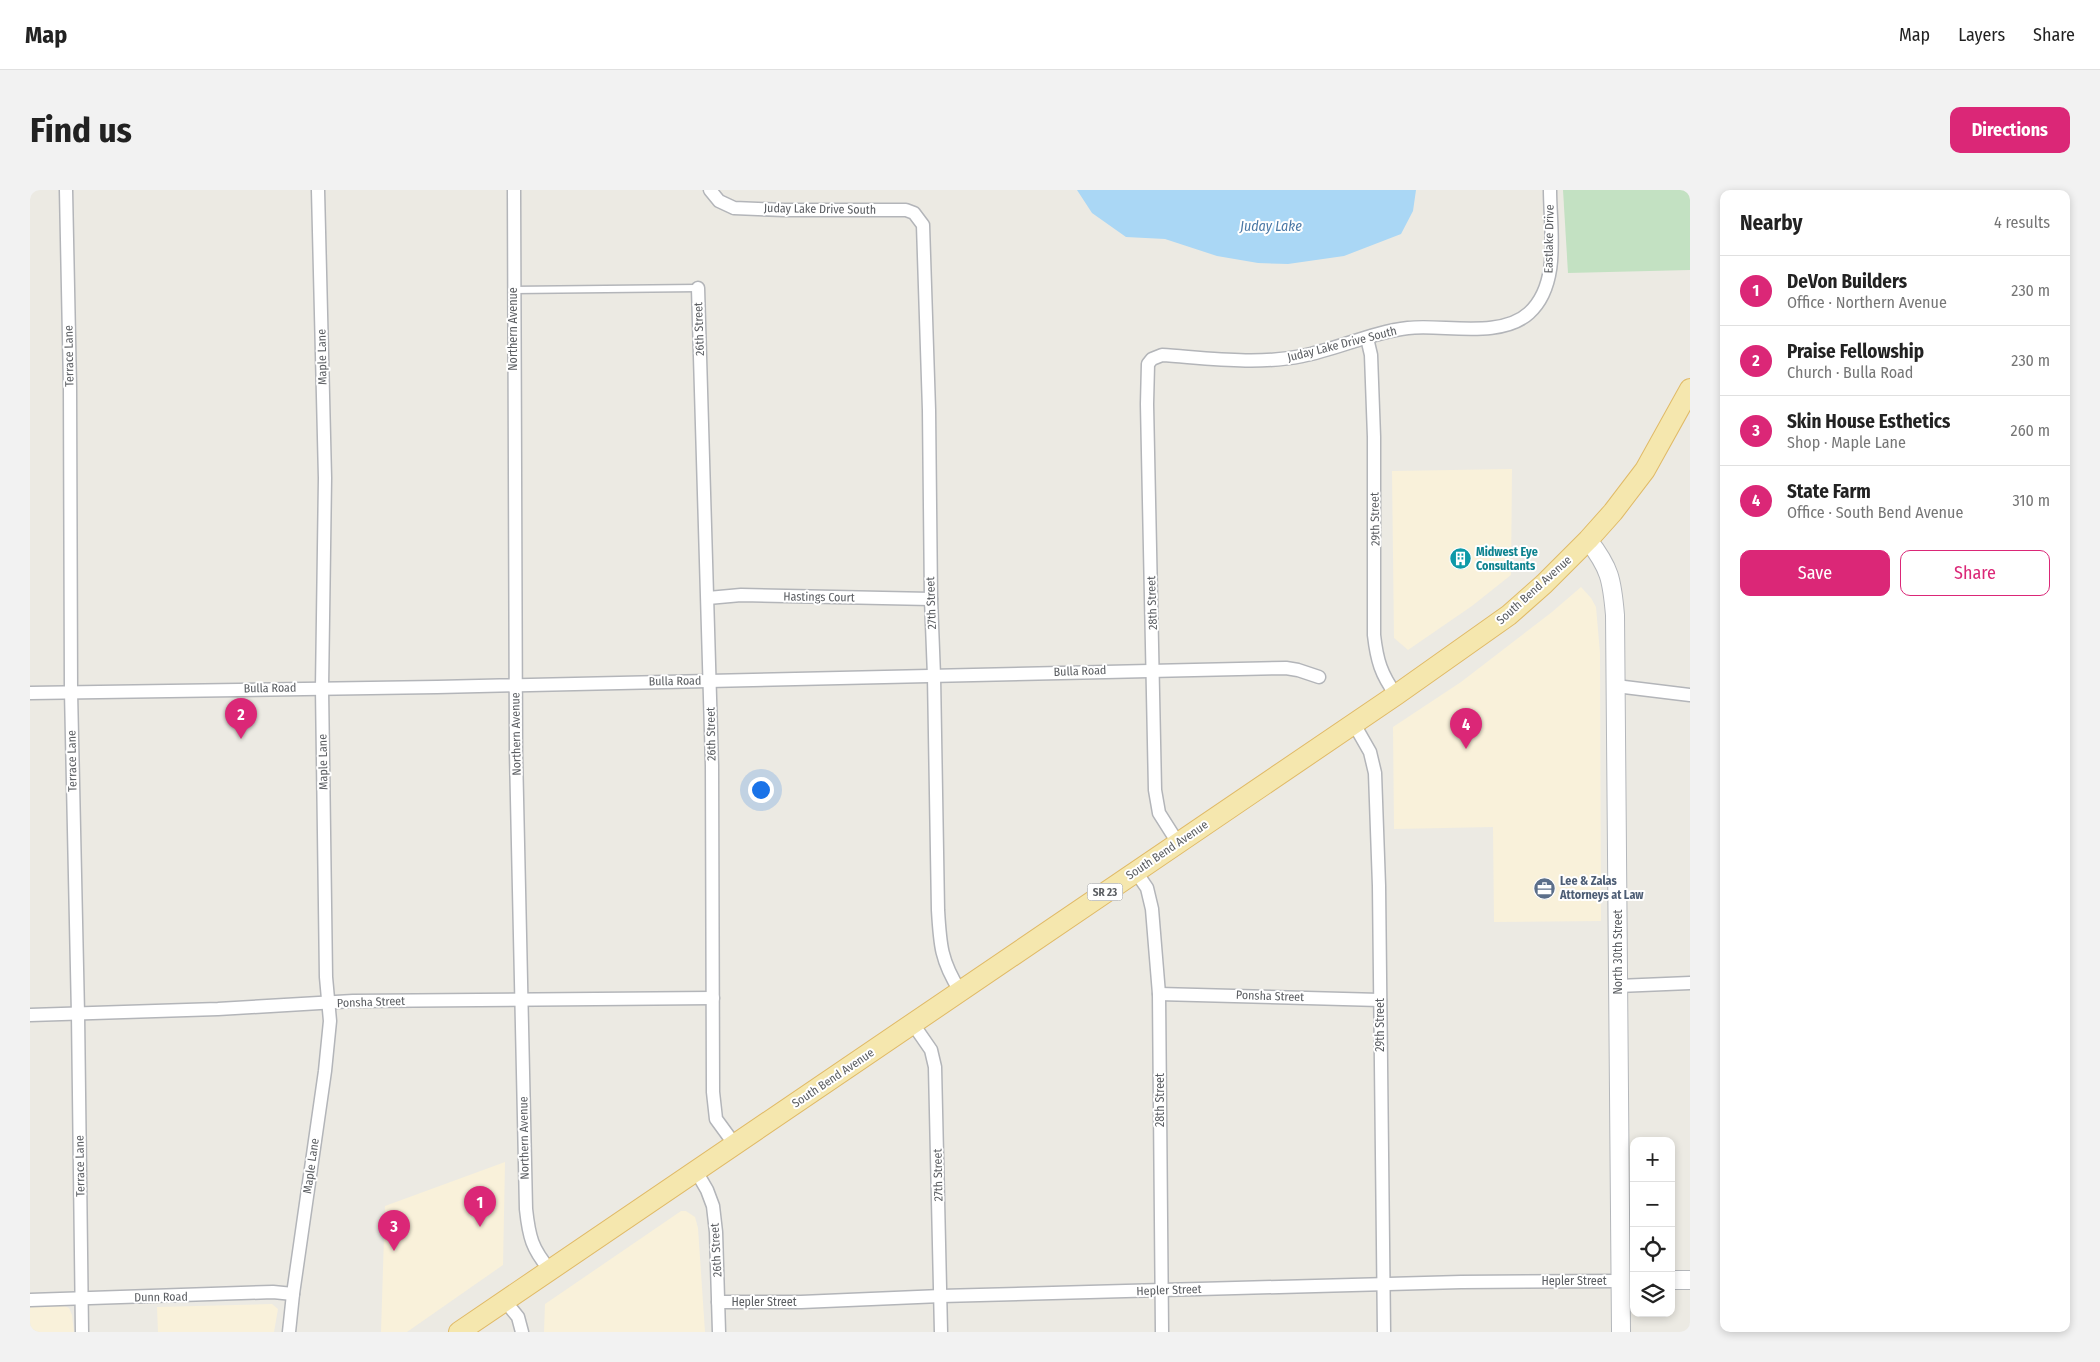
<!DOCTYPE html>
<meta charset="utf-8">
<style>
body{margin:0;font-family:"Fira Sans Condensed",sans-serif;background:#f2f2f2;color:#222}
.controls{position:absolute;right:15px;bottom:15px;display:grid;overflow:hidden;border-radius:10px;box-shadow:0 2px 8px #0003}
.controls button{width:45px;height:45px;display:grid;place-items:center;padding:0;border:0;border-bottom:1px solid #e0e0e0;background:#fff;color:#222;font:25px sans-serif}
.you{position:absolute;left:730px;top:599px;width:18px;height:18px;margin:-12px;border:4px solid #fff;border-radius:50%;background:#1a73e8;box-shadow:0 0 0 8px #1a73e833}
.badge{display:grid;place-items:center;width:32px;height:32px;border-radius:50%;background:#db2777;color:#fff;font-size:16px;font-weight:700}
.pin{position:absolute;translate:-50% -41px;filter:drop-shadow(0 1px 2px #0008)}
.pin::after{content:'';position:absolute;top:26px;width:18px;height:15px;background:inherit;clip-path:polygon(0 0,100% 0,50% 100%)}
.list{margin:0;padding:0;list-style:none}
h2{display:flex;justify-content:space-between;align-items:center;height:65px;margin:0;padding:0 20px;font-size:21px}
h2 small{font-size:16px;font-weight:400;color:#767676}
.list li{display:grid;grid-template-columns:32px 1fr auto;gap:15px;align-items:center;box-sizing:border-box;height:70px;padding:0 20px;border-top:1px solid #e0e0e0}
.list b{display:block;font-size:19px;white-space:nowrap}
.list p{margin:0;font-size:16px;white-space:nowrap;color:#767676}
.list em{font-size:16px;font-style:normal;color:#767676}
.actions{display:flex;gap:10px;padding:15px 20px}
.actions a{flex:1;padding:11px 0;border:1px solid #db2777;border-radius:10px;text-align:center;font-size:18px;color:#db2777}
.actions .main{background:#db2777;color:#fff}
.icon{flex:none;width:28px;height:28px;fill:none;stroke:currentColor;stroke-width:2;stroke-linecap:round;stroke-linejoin:round}
.map{position:relative;flex:none;width:1660px;height:1142px;overflow:hidden;border-radius:10px}
header{display:flex;align-items:center;gap:30px;box-sizing:border-box;height:70px;padding:0 25px;background:#fff;border-bottom:1px solid #e0e0e0}
header strong{font-size:24px}
nav{display:flex;gap:28px;margin-inline-start:auto;font-size:18px}
.intro{display:flex;align-items:center;justify-content:space-between;box-sizing:border-box;height:120px;padding:0 30px}
h1{margin:0;font-size:35px}
.button{padding:12px 22px;border-radius:10px;background:#db2777;color:#fff;font-size:18px;font-weight:700}
main{display:flex;gap:30px;padding:0 30px}
aside{flex:1;background:#fff;border-radius:10px;box-shadow:0 2px 8px #0003}
.map>svg:first-child{display:block}
.commercial{fill:#f9f1da}
.green{fill:#c3e1c2}
.water{fill:#aad7f5}
.lines{fill:none;stroke-linecap:round;stroke-linejoin:round}
.lane-casing{stroke:#b3b5b9;stroke-width:9}
.street-casing{stroke:#b3b5b9;stroke-width:15}
.secondary-casing{stroke:#b4b7bb;stroke-width:20}
.primary-casing{stroke:#e0ba67;stroke-width:22}
.lane{stroke:#fff;stroke-width:6}
.street{stroke:#fff;stroke-width:12}
.secondary{stroke:#fff;stroke-width:18}
.primary{stroke:#f5e7ae;stroke-width:20}
.labels{text-anchor:middle;stroke-width:4;stroke-linejoin:round;paint-order:stroke}
.shield{fill:#fff;stroke:#8c8e91;stroke-width:1}
.shield-label{font-size:11px;font-weight:bold;fill:#5b5e62}
.street-label{font-size:12px;fill:#5b5e62;stroke:#fff}
.culture-label{font-size:12px;font-weight:bold;fill:#0d838f;stroke:#fff;text-anchor:start}
.service-label{font-size:12px;font-weight:bold;fill:#4e5e75;stroke:#fff;text-anchor:start}
.water-label{font-size:14px;font-style:italic;fill:#4a78a5;stroke:#fff}
</style>
<header>
<strong>Map</strong>
<nav><a>Map</a><a>Layers</a><a>Share</a></nav>
</header>
<div class="intro"><h1>Find us</h1><a class="button">Directions</a></div>
<main>
<div class="map">
<svg width="1660" height="1142" viewBox="0 0 1660 1142">
<rect width="100%" height="100%" fill="#eceae3"/>
<g class="commercial">
<path d="M1482,279L1481,385L1442,416L1378,460L1364,448L1362,281Z"/>
<path d="M1551,397L1561,408L1566,417L1570,463L1571,731L1464,732L1463,637L1364,639L1363,537L1431,492L1522,422Z"/>
<path d="M475,972L473,1075L377,1142H351L355,1016Z"/>
<path d="M651,1021H656L665,1027L668,1038L675,1142H514L515,1114Z"/>
<path d="M0,1114H30L39,1118L42,1125L44,1142H0Z"/>
<path d="M242,1114L248,1119L244,1142H128L127,1117Z"/>
</g>
<path class="green" d="M1533,0H1660V80L1538,83Z"/>
<path class="water" d="M1047,0H1386L1383,21L1371,44L1314,66L1258,74L1228,73L1187,66L1135,49L1096,47L1062,23Z"/>
<g class="lines">
<defs>
<path id="lane" d="M483,100L668,98"/>
<g id="street">
<path d="M36,0L40,197L41,501L48,824L52,1142"/>
<path d="M484,0L486,563L496,1019C499,1047 502,1059 520,1080"/>
<path d="M680,0L689,11L704,18L754,20H876L884,23L893,35L899,220L901,409L904,486L908,720C910,755 911,771 930,801"/>
<path d="M668,98L682,576L683,902L686,929L705,955"/>
<path d="M1337,148L1341,165L1344,247V445C1347,471 1351,484 1366,505"/>
<path d="M678,408L711,405L901,409"/>
<path d="M1586,496L1660,505"/>
<path d="M0,503L407,497L1256,478L1268,480L1289,487"/>
<path d="M1324,534L1340,562L1345,583L1349,696L1354,1142"/>
<path d="M1148,653L1129,623L1125,600L1117,214L1118,174L1122,169L1132,165C1177,168 1227,175 1272,166C1308,159 1342,142 1378,138C1413,134 1471,149 1499,123C1531,94 1520,39 1520,0"/>
<path d="M1106,682L1117,698L1122,719L1129,804L1132,1142"/>
<path d="M1588,796L1660,793"/>
<path d="M1129,804L1350,810"/>
<path d="M0,825L188,819L323,811L683,808"/>
<path d="M883,834L901,860L905,877L911,1142"/>
<path d="M666,981L677,1000L683,1016L686,1042L689,1142"/>
<path d="M0,1110L243,1102L263,1104"/>
<path d="M475,1111L488,1127L492,1142"/>
<path d="M688,1112H771L911,1106L1431,1092L1590,1091"/>
<path d="M259,1142L263,1104L295,881L300,831L296,787L292,498L295,288L288,0"/>
</g>
<g id="secondary">
<path d="M1558,350C1580,378 1582,390 1585,425L1591,1142"/>
<path d="M1641,1090H1660"/>
</g>
<path id="primary" d="M429,1142L1366,505L1479,425L1514,394L1558,350L1583,322L1615,280L1660,199"/>
</defs>
<use href="#lane" class="lane-casing"/>
<use href="#street" class="street-casing"/>
<use href="#secondary" class="secondary-casing"/>
<use href="#primary" class="primary-casing"/>
<use href="#lane" class="lane"/>
<use href="#street" class="street"/>
<use href="#secondary" class="secondary"/>
<use href="#primary" class="primary"/>
</g>
<defs>
<symbol id="building-disc" viewBox="-11 -11 22 22"><circle r="9.5" fill="#0f9aa8" stroke="#fff"/><path d="M-4-6H4V6H1V3H-1V6H-4ZM-2.5-4.3h1.7v1.8h-1.7ZM.8-4.3h1.7v1.8H.8ZM-2.5-1h1.7V.8h-1.7ZM.8-1h1.7V.8H.8Z" fill="#fff"/></symbol>
<symbol id="office-disc" viewBox="-11 -11 22 22"><circle r="9.5" fill="#5c6f8a" stroke="#fff"/><path d="M-6-3h4V-5.5h4V-3h4V5H-6ZM-1-4.5V-3h2v-1.5ZM-6 0V1H6V0Z" fill="#fff"/></symbol>
</defs>
<g fill-rule="evenodd">
<use href="#building-disc" x="1418" y="356" width="25" height="25"/>
<use href="#office-disc" x="1502" y="686" width="25" height="25"/>
</g>
<g class="labels">
<rect class="shield" x="1057.5" y="693.5" width="35" height="17" rx="4"/>
<g class="shield-label">
<text x="1075" y="706">SR 23</text>
</g>
<g class="street-label">
<text transform="translate(790 19) rotate(1)" y="4">Juday Lake Drive South</text>
<text transform="translate(1519 49) rotate(-89)" y="4">Eastlake Drive</text>
<text transform="translate(483 139) rotate(-90)" y="4">Northern Avenue</text>
<text transform="translate(669 139) rotate(-92)" y="4">26th Street</text>
<text transform="translate(1312 154) rotate(-14)" y="4">Juday Lake Drive South</text>
<text transform="translate(39 166) rotate(-91)" y="4">Terrace Lane</text>
<text transform="translate(292 167) rotate(-91)" y="4">Maple Lane</text>
<text transform="translate(1345 329) rotate(-91)" y="4">29th Street</text>
<text transform="translate(1504 400) rotate(-42)" y="4">South Bend Avenue</text>
<text transform="translate(789 407) rotate(1)" y="4">Hastings Court</text>
<text transform="translate(901 413) rotate(-92)" y="4">27th Street</text>
<text transform="translate(1122 413) rotate(-92)" y="4">28th Street</text>
<text transform="translate(1050 481) rotate(-2)" y="4">Bulla Road</text>
<text transform="translate(645 491) rotate(-1)" y="4">Bulla Road</text>
<text transform="translate(240 498) rotate(-1)" y="4">Bulla Road</text>
<text transform="translate(486 544) rotate(-91)" y="4">Northern Avenue</text>
<text transform="translate(681 544) rotate(-91)" y="4">26th Street</text>
<text transform="translate(42 571) rotate(-91)" y="4">Terrace Lane</text>
<text transform="translate(293 572) rotate(-91)" y="4">Maple Lane</text>
<text transform="translate(1137 660) rotate(-34)" y="4">South Bend Avenue</text>
<text transform="translate(1588 762) rotate(-90)" y="4">North 30th Street</text>
<text transform="translate(1240 806) rotate(2)" y="4">Ponsha Street</text>
<text transform="translate(341 812) rotate(-2)" y="4">Ponsha Street</text>
<text transform="translate(1350 835) rotate(-90)" y="4">29th Street</text>
<text transform="translate(803 888) rotate(-34)" y="4">South Bend Avenue</text>
<text transform="translate(1130 910) rotate(-90)" y="4">28th Street</text>
<text transform="translate(494 948) rotate(-91)" y="4">Northern Avenue</text>
<text transform="translate(50 976) rotate(-91)" y="4">Terrace Lane</text>
<text transform="translate(281 976) rotate(-82)" y="4">Maple Lane</text>
<text transform="translate(908 985) rotate(-91)" y="4">27th Street</text>
<text transform="translate(686 1060) rotate(-93)" y="4">26th Street</text>
<text x="1544" y="1095">Hepler Street</text>
<text transform="translate(1139 1100) rotate(-2)" y="4">Hepler Street</text>
<text transform="translate(131 1107) rotate(-1)" y="4">Dunn Road</text>
<text x="734" y="1116">Hepler Street</text>
</g>
<g class="culture-label">
<text x="1446" y="366">Midwest Eye<tspan x="1446" dy="14">Consultants</tspan></text>
</g>
<g class="service-label">
<text x="1530" y="695">Lee &amp; Zalas<tspan x="1530" dy="14">Attorneys at Law</tspan></text>
</g>
<g class="water-label">
<text x="1241" y="41">Juday Lake</text>
</g>
</g>
</svg>
<div class="controls">
<button>+</button>
<button>−</button>
<button><svg class="icon" aria-label="locate" viewBox="0 0 24 24"><circle cx="12" cy="12" r="6"/><path d="M12 2v4M12 18v4M2 12h4M18 12h4"/></svg></button>
<button><svg class="icon" aria-label="layers" viewBox="0 0 24 24"><path d="M12 4l9 5-9 5-9-5zM3 14l9 5 9-5"/></svg></button>
</div>
<div class="you"></div>
<div class="pin badge" style="left:450px;top:1037px">1</div>
<div class="pin badge" style="left:211px;top:549px">2</div>
<div class="pin badge" style="left:364px;top:1061px">3</div>
<div class="pin badge" style="left:1436px;top:559px">4</div>
</div>
<aside>
<h2>Nearby<small>4 results</small></h2>
<ul class="list">
<li><span class="badge">1</span><div><b>DeVon Builders</b><p>Office · Northern Avenue</p></div><em>230 m</em></li>
<li><span class="badge">2</span><div><b>Praise Fellowship</b><p>Church · Bulla Road</p></div><em>230 m</em></li>
<li><span class="badge">3</span><div><b>Skin House Esthetics</b><p>Shop · Maple Lane</p></div><em>260 m</em></li>
<li><span class="badge">4</span><div><b>State Farm</b><p>Office · South Bend Avenue</p></div><em>310 m</em></li>
</ul>
<div class="actions"><a class="main">Save</a><a>Share</a></div>
</aside>
</main>
